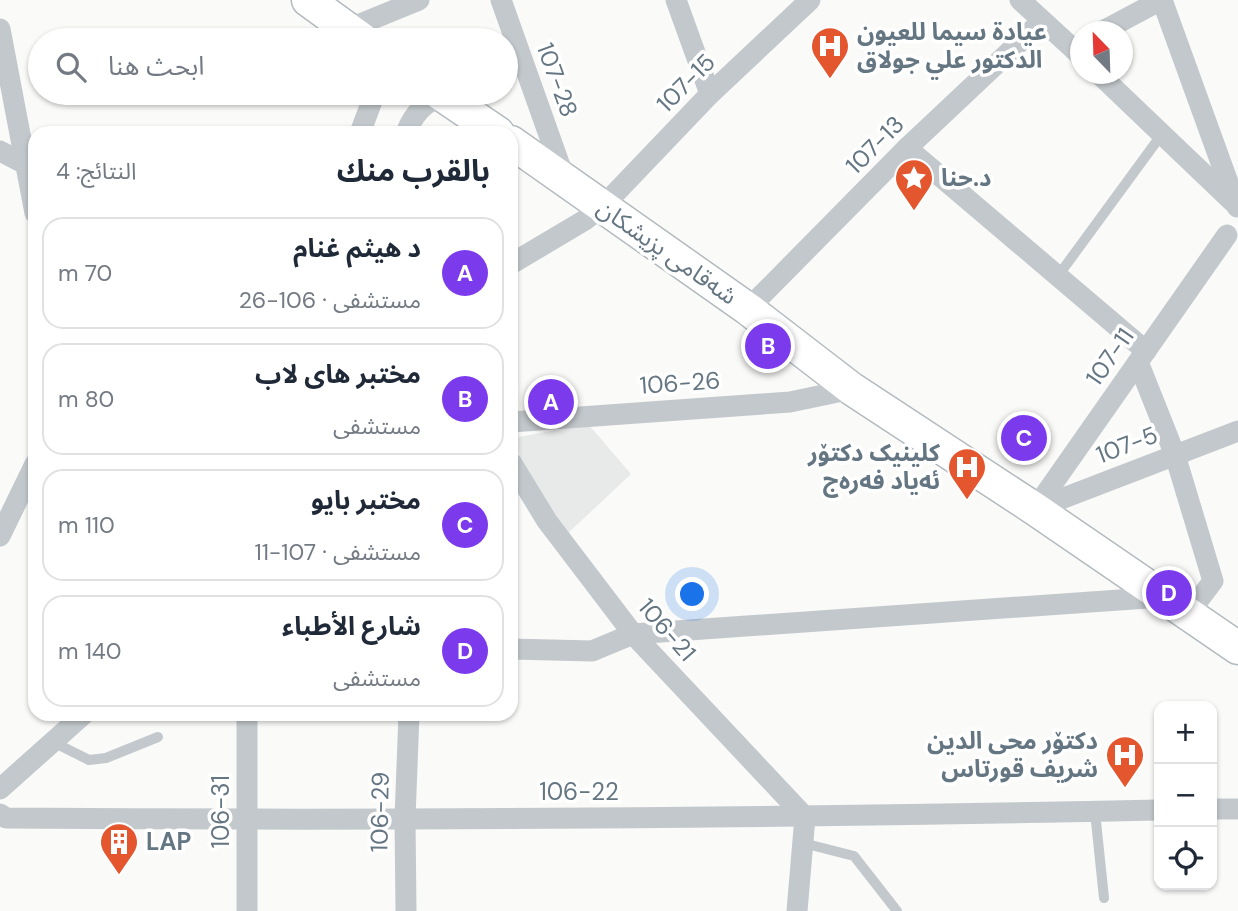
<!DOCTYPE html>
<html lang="ar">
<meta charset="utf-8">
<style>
body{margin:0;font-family:"DM Sans","Noto Sans Arabic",sans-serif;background:#f6f6f7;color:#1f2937;direction:rtl}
.controls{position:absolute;right:21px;bottom:21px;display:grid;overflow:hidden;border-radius:14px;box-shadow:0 2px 5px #0004}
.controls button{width:63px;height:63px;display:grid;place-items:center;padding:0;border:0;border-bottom:2px solid #e0e1e3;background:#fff;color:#1f2937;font:35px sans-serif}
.compass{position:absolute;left:1070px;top:21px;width:63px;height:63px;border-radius:50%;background:#fff;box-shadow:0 2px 5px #0004;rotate:337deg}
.you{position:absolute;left:693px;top:595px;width:24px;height:24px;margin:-18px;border:5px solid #fff;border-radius:50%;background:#1a73e8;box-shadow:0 0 0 10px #1a73e833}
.badge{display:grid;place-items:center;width:46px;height:46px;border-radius:50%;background:#7c3aed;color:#fff;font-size:23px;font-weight:700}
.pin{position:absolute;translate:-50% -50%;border:4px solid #fff;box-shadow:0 2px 7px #0006}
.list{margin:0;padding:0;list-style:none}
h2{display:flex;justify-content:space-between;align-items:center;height:91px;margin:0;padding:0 28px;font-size:30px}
h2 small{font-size:23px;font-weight:400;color:#747a83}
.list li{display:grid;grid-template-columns:46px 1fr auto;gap:21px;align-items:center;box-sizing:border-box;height:112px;margin:0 14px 14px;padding:0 14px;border:2px solid #e0e1e3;border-radius:21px}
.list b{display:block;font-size:26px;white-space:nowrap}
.list p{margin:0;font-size:23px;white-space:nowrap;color:#747a83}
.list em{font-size:23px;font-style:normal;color:#747a83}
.icon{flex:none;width:38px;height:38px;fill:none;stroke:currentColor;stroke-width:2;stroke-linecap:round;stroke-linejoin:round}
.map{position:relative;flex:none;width:1238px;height:911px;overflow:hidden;direction:ltr}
.search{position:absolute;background:#fff;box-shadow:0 2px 5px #0004;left:28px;top:28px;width:490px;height:77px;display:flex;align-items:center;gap:18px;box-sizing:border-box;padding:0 24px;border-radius:38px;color:#747a83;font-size:26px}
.panel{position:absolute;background:#fff;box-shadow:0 2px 5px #0004;left:28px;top:126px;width:490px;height:595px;border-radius:21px;direction:rtl}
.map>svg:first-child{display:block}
.built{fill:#e8e9e9}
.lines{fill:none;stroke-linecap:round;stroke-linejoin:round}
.secondary-casing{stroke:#b3babf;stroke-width:35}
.lane{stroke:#c3c8cc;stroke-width:10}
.street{stroke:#c3c8cc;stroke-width:21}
.secondary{stroke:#fff;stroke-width:32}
.labels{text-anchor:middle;stroke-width:7;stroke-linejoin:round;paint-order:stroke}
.poi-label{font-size:24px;font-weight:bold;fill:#657683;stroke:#fff;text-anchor:start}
.street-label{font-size:24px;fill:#657683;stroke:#fff}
</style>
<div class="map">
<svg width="1238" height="911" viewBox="0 0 1238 911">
<rect width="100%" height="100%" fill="#fafaf8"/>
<path class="built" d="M588,424L631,474L566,535L531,491L514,438Z"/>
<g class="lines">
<defs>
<g id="secondary">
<path d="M308,0L363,40"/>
<path d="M439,93L498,133"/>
<path d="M511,142L748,309L852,389L1035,509L1238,648"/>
</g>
</defs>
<use href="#secondary" class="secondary-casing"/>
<g class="lane">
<path d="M1058,276L1162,134"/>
<path d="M53,742L89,760L106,758L158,737"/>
<path d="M1095,812L1104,898"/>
<path d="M803,843L854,856L897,911"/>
</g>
<g class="street">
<path d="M501,0L564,177"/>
<path d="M676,0L710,94"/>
<path d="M1020,0L1080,55"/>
<path d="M1162,0L1237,207"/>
<path d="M0,29L35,213"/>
<path d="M348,29L419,0"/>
<path d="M1101,32L1161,0"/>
<path d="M1099,74L1234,203"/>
<path d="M360,133L375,93"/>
<path d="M406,133C413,115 424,101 443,96"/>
<path d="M907,148L1146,351"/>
<path d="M0,151L27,165"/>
<path d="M511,264L585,220L603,206L710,94L810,0"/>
<path d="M748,309L907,148L1042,21"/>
<path d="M1138,362L1175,455L1213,581L1188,614"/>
<path d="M511,422L790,402L852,389"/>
<path d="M511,462L547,521L633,634L805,817L797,911"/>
<path d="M1035,509L1227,235"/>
<path d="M1035,509L1238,431"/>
<path d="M0,536L35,464"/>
<path d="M511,649L592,651L633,634L1162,597"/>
<path d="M0,789L84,714"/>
<path d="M1212,809H1238"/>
<path d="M0,814L6,818C391,821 775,818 1159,810"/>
<path d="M247,911V714"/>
<path d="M406,911L405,818L409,714"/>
</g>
<use href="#secondary" class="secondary"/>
</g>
<defs>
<symbol id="hospital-pin" viewBox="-11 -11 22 30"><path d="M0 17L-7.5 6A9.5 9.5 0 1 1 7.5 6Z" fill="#e4572e" stroke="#fff"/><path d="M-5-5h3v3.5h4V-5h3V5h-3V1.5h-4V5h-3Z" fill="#fff"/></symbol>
<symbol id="sight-pin" viewBox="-11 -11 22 30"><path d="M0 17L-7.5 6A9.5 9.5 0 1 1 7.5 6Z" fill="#e4572e" stroke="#fff"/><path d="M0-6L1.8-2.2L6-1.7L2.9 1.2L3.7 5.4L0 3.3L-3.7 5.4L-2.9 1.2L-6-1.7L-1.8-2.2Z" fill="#fff"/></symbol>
<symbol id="building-pin" viewBox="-11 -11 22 30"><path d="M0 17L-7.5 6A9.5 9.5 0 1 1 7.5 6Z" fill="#e4572e" stroke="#fff"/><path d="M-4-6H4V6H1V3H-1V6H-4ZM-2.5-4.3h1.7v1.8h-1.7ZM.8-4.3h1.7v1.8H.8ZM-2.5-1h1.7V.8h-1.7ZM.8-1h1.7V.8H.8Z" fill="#fff"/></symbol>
</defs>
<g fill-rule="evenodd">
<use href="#hospital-pin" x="808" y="24" width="44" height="60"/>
<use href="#sight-pin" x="892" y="156" width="44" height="60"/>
<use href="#hospital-pin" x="945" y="445" width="44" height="60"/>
<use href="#hospital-pin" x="1103" y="733" width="44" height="60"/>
<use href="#building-pin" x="97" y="820" width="44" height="60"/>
</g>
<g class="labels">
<g class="poi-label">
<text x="857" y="40">عيادة سيما للعيون<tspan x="857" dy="28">الدكتور علي جولاق</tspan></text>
<text x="941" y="186">د.حنا</text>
<text x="940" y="461" text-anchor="end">کلینیک دکتۆر<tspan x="940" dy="28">ئەیاد فەرەج</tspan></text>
<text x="1098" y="749" text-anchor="end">دکتۆر محی الدین<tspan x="1098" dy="28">شریف قورتاس</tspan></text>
<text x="146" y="850">LAP</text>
</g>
<g class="street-label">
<text transform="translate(557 80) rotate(70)" y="8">107-28</text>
<text transform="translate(686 83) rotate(-45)" y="8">107-15</text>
<text transform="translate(875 145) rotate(-45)" y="8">107-13</text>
<text transform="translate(667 252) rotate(35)" y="8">شەقامی پزیشکان</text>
<text transform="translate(1110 357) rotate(-55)" y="8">107-11</text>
<text transform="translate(680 383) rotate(-4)" y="8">106-26</text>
<text transform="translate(1127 445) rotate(-21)" y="8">107-5</text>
<text transform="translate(667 630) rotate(49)" y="8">106-21</text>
<text x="579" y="800">106-22</text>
<text transform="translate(221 812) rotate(-90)" y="8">106-31</text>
<text transform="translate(380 812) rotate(-89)" y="8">106-29</text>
</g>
</g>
</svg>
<div class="controls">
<button>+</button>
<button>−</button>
<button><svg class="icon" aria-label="locate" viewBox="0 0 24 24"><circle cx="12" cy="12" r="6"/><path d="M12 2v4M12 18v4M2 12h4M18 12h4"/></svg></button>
</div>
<svg class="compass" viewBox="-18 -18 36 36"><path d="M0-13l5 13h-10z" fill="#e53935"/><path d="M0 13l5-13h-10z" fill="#747a83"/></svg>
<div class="you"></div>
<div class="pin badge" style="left:551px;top:402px">A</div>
<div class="pin badge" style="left:768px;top:346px">B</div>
<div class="pin badge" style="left:1024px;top:438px">C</div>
<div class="pin badge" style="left:1169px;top:593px">D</div>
<div class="search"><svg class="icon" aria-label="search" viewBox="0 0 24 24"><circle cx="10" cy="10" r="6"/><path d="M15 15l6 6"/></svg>ابحث هنا</div>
<section class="panel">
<h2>بالقرب منك<small>النتائج: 4</small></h2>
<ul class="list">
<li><span class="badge">A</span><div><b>د هيثم غنام</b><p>مستشفى · 106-26</p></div><em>70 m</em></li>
<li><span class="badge">B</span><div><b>مختبر هاى لاب</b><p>مستشفى</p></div><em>80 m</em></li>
<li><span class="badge">C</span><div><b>مختبر بايو</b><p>مستشفى · 107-11</p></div><em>110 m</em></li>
<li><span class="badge">D</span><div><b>شارع الأطباء</b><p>مستشفى</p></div><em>140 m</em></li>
</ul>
</section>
</div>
